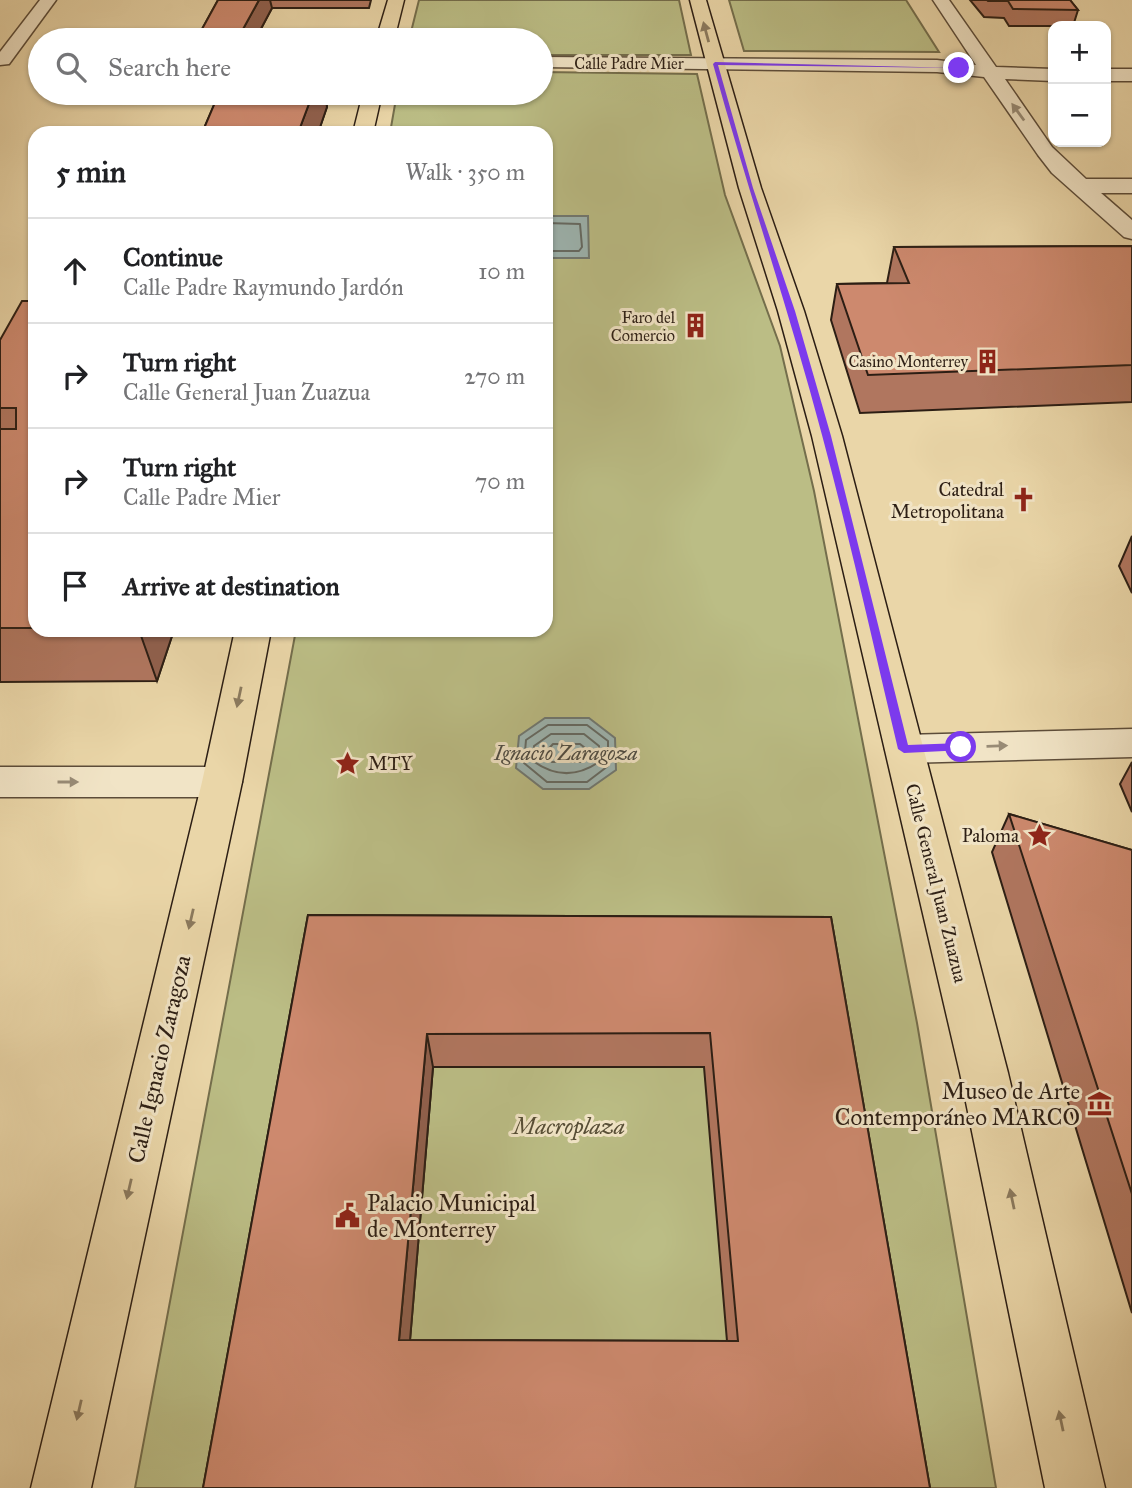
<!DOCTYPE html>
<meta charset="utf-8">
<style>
body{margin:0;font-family:"IM FELL Great Primer",serif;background:#f2f2f2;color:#202124}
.controls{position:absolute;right:21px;top:21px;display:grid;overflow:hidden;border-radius:14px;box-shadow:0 2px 5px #0004}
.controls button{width:63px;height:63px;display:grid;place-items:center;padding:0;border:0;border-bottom:2px solid #e0e0e0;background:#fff;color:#202124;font:35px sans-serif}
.stop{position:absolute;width:21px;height:21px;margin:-16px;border:5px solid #7c3aed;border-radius:50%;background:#fff}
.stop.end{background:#7c3aed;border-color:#fff;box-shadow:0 2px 7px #0008}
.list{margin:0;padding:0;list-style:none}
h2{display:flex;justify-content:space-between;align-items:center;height:91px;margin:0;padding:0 28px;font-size:30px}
h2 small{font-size:23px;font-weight:400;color:#757577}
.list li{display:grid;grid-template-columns:46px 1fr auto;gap:21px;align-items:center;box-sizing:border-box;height:105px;padding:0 28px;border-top:2px solid #e0e0e0}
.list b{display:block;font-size:26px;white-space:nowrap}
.list p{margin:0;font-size:23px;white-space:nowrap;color:#757577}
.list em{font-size:23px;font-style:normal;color:#757577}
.icon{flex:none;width:38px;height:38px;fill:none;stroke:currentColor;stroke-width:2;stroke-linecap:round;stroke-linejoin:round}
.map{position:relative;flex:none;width:1132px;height:1488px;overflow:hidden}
.search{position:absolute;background:#fff;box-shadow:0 2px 5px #0004;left:28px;top:28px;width:525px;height:77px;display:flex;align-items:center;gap:18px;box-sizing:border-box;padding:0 24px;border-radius:38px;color:#757577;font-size:26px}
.panel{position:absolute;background:#fff;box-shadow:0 2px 5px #0004;left:28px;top:126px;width:525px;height:511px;border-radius:21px}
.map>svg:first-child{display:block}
.green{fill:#bbbd85;stroke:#746e4c;stroke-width:2}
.water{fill:#9db6b3;stroke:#707973;stroke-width:2}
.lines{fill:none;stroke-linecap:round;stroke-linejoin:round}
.shore{stroke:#646a64;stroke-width:2}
.minor-casing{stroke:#5c4c39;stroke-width:3}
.major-casing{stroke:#2c1e14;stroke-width:3}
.minor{fill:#f1e4c6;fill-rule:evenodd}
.major{fill:#ead6a8;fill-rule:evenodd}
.wall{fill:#b0765f;stroke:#2c1e14;stroke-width:2;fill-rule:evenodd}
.shaded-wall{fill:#90604d;stroke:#2c1e14;stroke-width:2}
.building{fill:#cd896e;stroke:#2c1e14;stroke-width:2;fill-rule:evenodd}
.oneway{fill:#8b7a5e}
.oneway2{fill:#988b76}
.route{fill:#7c3aed}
.labels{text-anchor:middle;stroke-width:6;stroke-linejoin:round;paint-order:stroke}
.far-street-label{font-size:16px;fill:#2c1e14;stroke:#f1e4c6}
.far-poi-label{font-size:16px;fill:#2c1e14;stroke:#f1e4c6;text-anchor:end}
.poi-label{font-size:19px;fill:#2c1e14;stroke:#f1e4c6;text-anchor:end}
.street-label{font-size:19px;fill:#2c1e14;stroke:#f1e4c6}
.water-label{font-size:21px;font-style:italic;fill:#4e4c44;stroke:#f1e4c6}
.near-street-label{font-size:23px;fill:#2c1e14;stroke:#f1e4c6}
.near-poi-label{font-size:23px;fill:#2c1e14;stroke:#f1e4c6;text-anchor:end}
.near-park-label{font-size:23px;font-style:italic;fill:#574e36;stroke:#f1e4c6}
</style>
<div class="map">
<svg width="1132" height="1488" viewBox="0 0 1132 1488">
<rect width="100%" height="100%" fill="#ead6a8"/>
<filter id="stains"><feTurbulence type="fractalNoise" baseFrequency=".00286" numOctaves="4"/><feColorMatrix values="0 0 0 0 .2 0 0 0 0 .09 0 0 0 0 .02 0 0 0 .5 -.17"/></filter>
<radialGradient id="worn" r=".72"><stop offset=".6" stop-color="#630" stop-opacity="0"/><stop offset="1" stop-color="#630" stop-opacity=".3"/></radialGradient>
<g class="green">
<path d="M419,0H679L691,55H541V40H409Z"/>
<path d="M729,0H906L939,52L744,51Z"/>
<path d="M541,72L697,74L725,195L780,346L814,491L917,1023L996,1488H135L296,630H546V133H390L397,93H541Z"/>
</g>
<g class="water">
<path d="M546,216H588L589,258H546Z"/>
<path d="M545,718H589L615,738L616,770L589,789H543L516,768L519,736Z"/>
</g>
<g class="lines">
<g class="shore">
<path d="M546,223L580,224L582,247L579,251H546"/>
<path d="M548,725H587L608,741V766L587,782H547L524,763L526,740Z"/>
<path d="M551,734H584L599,746V762C577,777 555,777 533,761L534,746Z"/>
<path d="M553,744H580L589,751V756L581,762H552L544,754Z"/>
</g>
<defs>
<g id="minor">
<path d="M40,0H56L9,64L0,65V52Z"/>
<path d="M933,0H949L996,67L1053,69V81L1005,79L1052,147L1086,179H1132V193H1101L1132,220V239L1124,237L1052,173L1038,155L984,77L937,72L541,67V57L937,60L976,65Z"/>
<rect x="1106" y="69" width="26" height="12"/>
<path d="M1132,729V757L904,763L890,759L885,749L890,739L904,735Z"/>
<path d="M0,767H222L236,771L242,782L236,793L222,797H0Z"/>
</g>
<g id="major">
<path d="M388,0H404L394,40H376Z"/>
<path d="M690,0H706L761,188L804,311L842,436L1008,1073L1105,1488H1045L960,1073L812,436L778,311L739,188Z"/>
<path d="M363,93H382L373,133H353Z"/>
<path d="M235,630H271L242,782L91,1488H31L202,782Z"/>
</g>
</defs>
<use href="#minor" class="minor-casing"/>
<use href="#major" class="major-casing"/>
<use href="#minor" class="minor"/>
<use href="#major" class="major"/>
</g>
<g class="wall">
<path d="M218,0H371L369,8H272L255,40H196Z"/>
<path d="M970,0H1070L1078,10L1073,26H1009L1004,18L984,17Z"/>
<path d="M180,93H325L327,107L318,133H202L215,103H183Z"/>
<path d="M1132,246V402L860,413L831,320L837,284L887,283L894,247Z"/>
<path d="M35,301V630H174L157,681L0,682V340Z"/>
<path d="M1132,536V593L1119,566Z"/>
<path d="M1132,762V812L1120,784Z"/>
<path d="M1009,814L1132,850V1313L992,852Z"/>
<path d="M308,915L831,917L930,1488H203ZM433,1067H704L727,1341L410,1340Z"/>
</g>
<g class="shaded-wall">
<path d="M259,0H270L272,8L255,40H237Z"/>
<path d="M313,93H325L327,107L318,133H298Z"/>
<path d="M139,630H174L157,681Z"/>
<path d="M427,1034L433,1067L408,1364L399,1340Z"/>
</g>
<g class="building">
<path d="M218,0H259L237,40H196Z"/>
<path d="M987,0H1070L1078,10L1013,9L1008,1H988Z"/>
<path d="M219,93H313L298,133H202Z"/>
<path d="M1132,246V365L868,375L837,284L909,283L894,247Z"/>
<path d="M22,301H35V628H0V429H16V408H0V340Z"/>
<path d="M1009,814L1132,850V1194Z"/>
<path d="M308,915L831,917L930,1488H203ZM710,1033L738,1341L399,1340L427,1034Z"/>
</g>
<defs><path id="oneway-solid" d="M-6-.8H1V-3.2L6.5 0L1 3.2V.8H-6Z" transform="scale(1.75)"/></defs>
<g class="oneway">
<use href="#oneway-solid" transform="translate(706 32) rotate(-105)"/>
<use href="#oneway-solid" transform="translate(239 697) rotate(102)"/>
<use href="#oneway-solid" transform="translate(191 919) rotate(103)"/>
<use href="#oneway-solid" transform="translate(129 1189) rotate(103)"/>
<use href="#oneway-solid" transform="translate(1012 1199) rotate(-102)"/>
<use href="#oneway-solid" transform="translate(79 1410) rotate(103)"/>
<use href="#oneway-solid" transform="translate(1061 1421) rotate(-102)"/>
</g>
<g class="oneway2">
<use href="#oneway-solid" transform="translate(1018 112) rotate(-126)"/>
<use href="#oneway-solid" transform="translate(997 746) rotate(-2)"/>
<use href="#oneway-solid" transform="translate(68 782)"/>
</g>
<path class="route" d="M715,62L961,68L718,65L753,188L795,311L831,436L908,745L961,743L966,747L965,750L904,753L898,749C873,644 850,539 822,435C789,310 747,188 713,64Z"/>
<defs>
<symbol id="building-bare" viewBox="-9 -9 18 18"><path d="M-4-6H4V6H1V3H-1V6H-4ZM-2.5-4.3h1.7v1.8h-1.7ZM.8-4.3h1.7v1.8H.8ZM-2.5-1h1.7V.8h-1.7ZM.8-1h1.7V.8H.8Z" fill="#8f2418" stroke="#f1e4c6" stroke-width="2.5" paint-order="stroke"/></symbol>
<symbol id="church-bare" viewBox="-9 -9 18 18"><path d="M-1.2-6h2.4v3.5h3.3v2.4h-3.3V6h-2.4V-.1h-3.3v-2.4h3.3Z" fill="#8f2418" stroke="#f1e4c6" stroke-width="2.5" paint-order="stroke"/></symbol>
<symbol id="sight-bare" viewBox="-9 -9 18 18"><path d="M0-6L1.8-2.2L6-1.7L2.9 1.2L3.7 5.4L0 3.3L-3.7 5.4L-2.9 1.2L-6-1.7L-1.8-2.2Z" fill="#8f2418" stroke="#f1e4c6" stroke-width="2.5" paint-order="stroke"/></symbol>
<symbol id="museum-bare" viewBox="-9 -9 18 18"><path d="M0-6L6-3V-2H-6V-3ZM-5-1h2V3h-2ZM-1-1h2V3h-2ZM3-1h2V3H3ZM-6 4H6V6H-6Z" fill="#8f2418" stroke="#f1e4c6" stroke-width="2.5" paint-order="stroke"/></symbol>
<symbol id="civic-bare" viewBox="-9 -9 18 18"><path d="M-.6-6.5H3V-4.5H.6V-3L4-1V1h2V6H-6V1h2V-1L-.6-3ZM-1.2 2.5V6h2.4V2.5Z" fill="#8f2418" stroke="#f1e4c6" stroke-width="2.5" paint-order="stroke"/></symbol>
</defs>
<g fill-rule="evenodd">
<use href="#building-bare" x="678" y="308" width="35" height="35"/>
<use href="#building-bare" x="970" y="344" width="35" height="35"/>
<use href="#church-bare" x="1006" y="482" width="35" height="35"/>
<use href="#sight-bare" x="330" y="746" width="35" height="35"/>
<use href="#sight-bare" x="1022" y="818" width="35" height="35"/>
<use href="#museum-bare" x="1082" y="1086" width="35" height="35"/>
<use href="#civic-bare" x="330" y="1198" width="35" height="35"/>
</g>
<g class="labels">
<g class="far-street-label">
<text x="629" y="69">Calle Padre Mier</text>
</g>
<g class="far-poi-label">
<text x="675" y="323">Faro del<tspan x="675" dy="18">Comercio</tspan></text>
<text x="968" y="367">Casino Monterrey</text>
</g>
<g class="poi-label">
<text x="1004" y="496">Catedral<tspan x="1004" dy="22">Metropolitana</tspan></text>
<text x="368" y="770" text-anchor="start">MTY</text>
<text x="1019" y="842">Paloma</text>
</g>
<g class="street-label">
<text transform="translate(937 883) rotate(76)" y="7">Calle General Juan Zuazua</text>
</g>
<g class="water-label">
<text x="566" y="760">Ignacio Zaragoza</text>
</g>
<g class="near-street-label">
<text transform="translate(159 1059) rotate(-77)" y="8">Calle Ignacio Zaragoza</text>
</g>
<g class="near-poi-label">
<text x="1080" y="1099">Museo de Arte<tspan x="1080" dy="26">Contemporáneo MARCO</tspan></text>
<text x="367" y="1211" text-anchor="start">Palacio Municipal<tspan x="367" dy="26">de Monterrey</tspan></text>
</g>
<g class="near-park-label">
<text x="569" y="1134">Macroplaza</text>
</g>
</g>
<rect width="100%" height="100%" filter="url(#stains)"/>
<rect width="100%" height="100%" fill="url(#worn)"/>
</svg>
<div class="controls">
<button>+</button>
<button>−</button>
</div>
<div class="stop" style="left:961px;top:747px"></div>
<div class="stop end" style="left:959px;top:68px"></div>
<div class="search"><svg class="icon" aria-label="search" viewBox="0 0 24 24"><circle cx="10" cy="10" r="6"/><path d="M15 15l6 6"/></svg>Search here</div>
<section class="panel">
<h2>5 min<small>Walk · 350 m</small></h2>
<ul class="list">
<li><svg class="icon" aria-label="ahead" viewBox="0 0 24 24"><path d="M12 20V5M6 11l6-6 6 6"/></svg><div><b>Continue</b><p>Calle Padre Raymundo Jardón</p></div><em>10 m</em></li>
<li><svg class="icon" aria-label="right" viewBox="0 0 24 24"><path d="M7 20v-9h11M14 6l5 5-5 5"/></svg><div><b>Turn right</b><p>Calle General Juan Zuazua</p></div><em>270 m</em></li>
<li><svg class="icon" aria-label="right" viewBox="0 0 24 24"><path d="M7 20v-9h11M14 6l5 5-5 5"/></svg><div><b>Turn right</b><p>Calle Padre Mier</p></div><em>70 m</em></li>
<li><svg class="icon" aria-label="arrive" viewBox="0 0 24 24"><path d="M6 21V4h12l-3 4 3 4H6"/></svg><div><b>Arrive at destination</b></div></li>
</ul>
</section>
</div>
